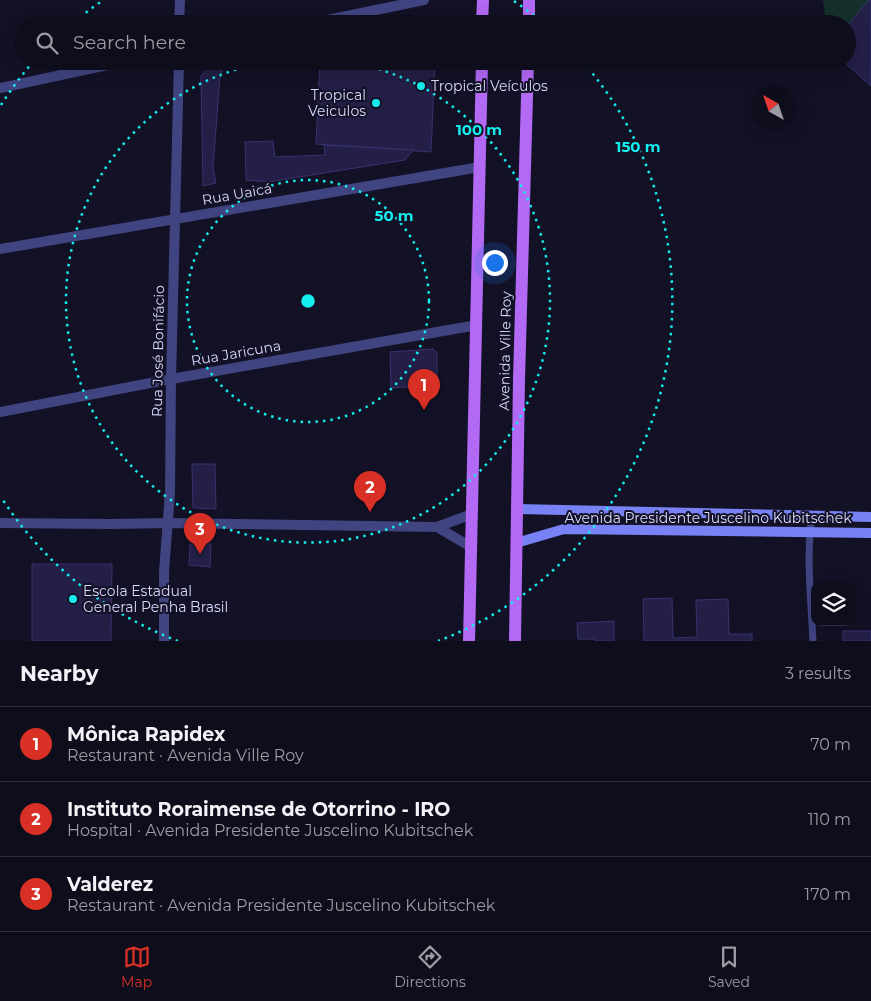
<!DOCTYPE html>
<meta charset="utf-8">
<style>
body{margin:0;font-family:Montserrat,sans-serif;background:#171625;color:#f1f3f6}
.controls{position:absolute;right:15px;bottom:15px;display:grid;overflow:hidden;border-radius:10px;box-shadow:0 5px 20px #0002}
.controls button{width:45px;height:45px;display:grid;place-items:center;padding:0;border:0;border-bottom:1px solid #2e2d3b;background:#0e0d1c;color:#f1f3f6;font:25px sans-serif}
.compass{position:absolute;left:751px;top:85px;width:45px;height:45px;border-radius:50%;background:#0e0d1c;box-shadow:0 5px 20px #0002;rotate:320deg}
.you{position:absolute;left:494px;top:262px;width:18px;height:18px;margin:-12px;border:4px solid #fff;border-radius:50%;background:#1a73e8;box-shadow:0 0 0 8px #1a73e833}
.badge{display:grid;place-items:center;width:32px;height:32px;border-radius:50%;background:#d93025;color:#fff;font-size:16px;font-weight:700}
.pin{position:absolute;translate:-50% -41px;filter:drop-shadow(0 1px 2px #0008)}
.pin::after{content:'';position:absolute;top:26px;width:18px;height:15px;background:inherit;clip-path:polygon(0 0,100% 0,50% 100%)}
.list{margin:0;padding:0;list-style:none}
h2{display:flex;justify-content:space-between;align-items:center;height:65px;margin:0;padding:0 20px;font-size:21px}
h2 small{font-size:16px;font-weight:400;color:#9b9ca3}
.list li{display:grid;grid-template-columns:32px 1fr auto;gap:15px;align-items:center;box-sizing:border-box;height:75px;padding:0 20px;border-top:1px solid #2e2d3b}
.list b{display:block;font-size:19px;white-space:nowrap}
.list p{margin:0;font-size:16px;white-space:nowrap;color:#9b9ca3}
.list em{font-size:16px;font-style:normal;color:#9b9ca3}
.icon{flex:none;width:28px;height:28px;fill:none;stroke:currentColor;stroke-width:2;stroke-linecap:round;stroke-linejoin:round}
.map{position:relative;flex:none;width:871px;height:641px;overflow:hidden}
.search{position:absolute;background:#0e0d1c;box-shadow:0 5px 20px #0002;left:15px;right:15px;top:15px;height:55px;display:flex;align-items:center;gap:12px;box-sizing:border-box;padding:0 18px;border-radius:28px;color:#9b9ca3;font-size:19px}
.sheet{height:290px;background:#0e0d1c}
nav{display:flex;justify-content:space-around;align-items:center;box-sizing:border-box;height:70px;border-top:1px solid #2e2d3b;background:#0e0d1c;font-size:14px;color:#9b9ca3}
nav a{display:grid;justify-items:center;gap:2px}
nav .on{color:#d93025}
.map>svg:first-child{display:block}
.green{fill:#15302c}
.building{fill:#231f46;stroke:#393370}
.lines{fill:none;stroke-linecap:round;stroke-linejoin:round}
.service{stroke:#404481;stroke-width:7}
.minor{stroke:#404481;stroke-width:10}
.tertiary{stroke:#404481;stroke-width:10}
.secondary{stroke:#7882f5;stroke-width:10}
.primary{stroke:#b269f4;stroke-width:12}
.ring{fill:none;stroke:#14eded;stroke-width:2.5;stroke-dasharray:2.5 5}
.poi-dot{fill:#14eded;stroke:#131126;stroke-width:2}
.labels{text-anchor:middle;stroke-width:4;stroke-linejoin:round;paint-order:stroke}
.poi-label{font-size:14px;fill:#dad9fc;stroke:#131126;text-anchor:start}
.street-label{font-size:14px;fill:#dad9fc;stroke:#131126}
.centre{fill:#14eded;stroke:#131126;stroke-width:2.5}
.ring-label{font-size:15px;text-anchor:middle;font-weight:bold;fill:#14eded;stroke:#131126;stroke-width:4;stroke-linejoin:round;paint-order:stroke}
</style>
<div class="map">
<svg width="871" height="641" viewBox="0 0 871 641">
<rect width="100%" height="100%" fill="#131126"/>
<path class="green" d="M823,0H871V86L843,61H847V24H826Z"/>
<g class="building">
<path d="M869,0H871V86L843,61H847V26Z"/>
<path d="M388,17L436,21V24H387Z"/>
<path d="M212,61H225L220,77L213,167L216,183L203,186L201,76Z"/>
<path d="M320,61H435L431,152L316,144Z"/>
<path d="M273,141L275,157L325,155L324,145L413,150L405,160L268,182L246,180L245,142Z"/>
<path d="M433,349L437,353V385L391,388L390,352Z"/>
<path d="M192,464H215L216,509L193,508Z"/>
<path d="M190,544H211L210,567L189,565Z"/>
<path d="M32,564H112L111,641H32Z"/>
<path d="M672,598L673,638L697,637L696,600L728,599L729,634H752V641H644L643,599Z"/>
<path d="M614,621V641H595V639H578L577,623Z"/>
<rect x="843" y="631" width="28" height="10"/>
</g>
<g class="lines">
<path class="service" d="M812,515C806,557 811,600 813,641"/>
<g class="minor">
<path d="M179,24L180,0"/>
<path d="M308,24L424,0"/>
<path d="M0,88L126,61"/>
<path d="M0,249L480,167"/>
<path d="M0,412L171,379L477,325"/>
<path d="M164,641V572L170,492L171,379L179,61"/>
</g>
<g class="tertiary">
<path d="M0,523L112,524L168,523L437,527L472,514"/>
<path d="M437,527L471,547"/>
</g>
<g class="secondary">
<path d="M518,509L871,517"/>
<path d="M516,543L564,529L871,533"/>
</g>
<g class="primary">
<path d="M482,24L483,0"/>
<path d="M529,24V0"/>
<path d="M469,641L482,61"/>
<path d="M515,641L519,380L528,61"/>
</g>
</g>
<g class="ring">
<circle cx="308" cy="301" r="121"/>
<path d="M342 61A242 242 0 1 1 274 61"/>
<path d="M178 641A364 364 0 0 1 1 497M1 105A364 364 0 0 1 33 62M74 22A364 364 0 0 1 102 1M514 1A364 364 0 0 1 542 22M583 62A364 364 0 0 1 438 641"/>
</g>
<g class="poi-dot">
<circle cx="421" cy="86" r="5"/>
<circle cx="376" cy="103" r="5"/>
<circle cx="73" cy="599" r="5"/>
</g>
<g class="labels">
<g class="poi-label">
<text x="431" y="91">Tropical Veículos</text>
<text x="366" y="100" text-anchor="end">Tropical<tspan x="366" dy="16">Veiculos</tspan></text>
<text x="83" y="596">Escola Estadual<tspan x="83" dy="16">General Penha Brasil</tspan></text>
</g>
<g class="street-label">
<text transform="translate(237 194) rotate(-10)" y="5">Rua Uaicá</text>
<text transform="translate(158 351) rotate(-89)" y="5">Rua José Bonifácio</text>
<text transform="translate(505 351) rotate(-89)" y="5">Avenida Ville Roy</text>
<text transform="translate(236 353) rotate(-10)" y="5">Rua Jaricuna</text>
<text x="708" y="523">Avenida Presidente Juscelino Kubitschek</text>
</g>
</g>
<circle cx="308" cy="301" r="8" class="centre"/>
<g class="ring-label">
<text x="479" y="135">100 m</text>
<text x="638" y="152">150 m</text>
<text x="394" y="221">50 m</text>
</g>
</svg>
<div class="controls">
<button><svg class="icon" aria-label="layers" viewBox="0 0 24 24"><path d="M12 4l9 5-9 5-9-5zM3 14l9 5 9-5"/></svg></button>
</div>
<svg class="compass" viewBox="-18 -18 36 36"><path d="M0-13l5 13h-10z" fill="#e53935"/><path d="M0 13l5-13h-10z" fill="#9b9ca3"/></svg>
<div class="you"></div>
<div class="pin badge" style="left:424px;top:410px">1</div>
<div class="pin badge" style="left:370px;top:512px">2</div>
<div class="pin badge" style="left:200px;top:554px">3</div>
<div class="search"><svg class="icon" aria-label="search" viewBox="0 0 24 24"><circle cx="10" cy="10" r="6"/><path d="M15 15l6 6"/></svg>Search here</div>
</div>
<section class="sheet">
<h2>Nearby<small>3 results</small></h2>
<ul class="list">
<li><span class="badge">1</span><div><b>Mônica Rapidex</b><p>Restaurant · Avenida Ville Roy</p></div><em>70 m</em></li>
<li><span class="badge">2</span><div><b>Instituto Roraimense de Otorrino - IRO</b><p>Hospital · Avenida Presidente Juscelino Kubitschek</p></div><em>110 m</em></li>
<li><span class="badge">3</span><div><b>Valderez</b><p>Restaurant · Avenida Presidente Juscelino Kubitschek</p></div><em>170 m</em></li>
</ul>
</section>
<nav>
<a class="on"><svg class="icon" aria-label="map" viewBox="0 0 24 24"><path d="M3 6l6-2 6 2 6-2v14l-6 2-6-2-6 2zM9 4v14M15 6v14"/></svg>Map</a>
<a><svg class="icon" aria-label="directions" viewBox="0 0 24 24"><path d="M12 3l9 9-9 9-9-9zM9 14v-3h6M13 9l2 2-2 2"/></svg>Directions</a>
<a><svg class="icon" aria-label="saved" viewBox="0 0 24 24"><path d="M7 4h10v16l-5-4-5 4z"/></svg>Saved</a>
</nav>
